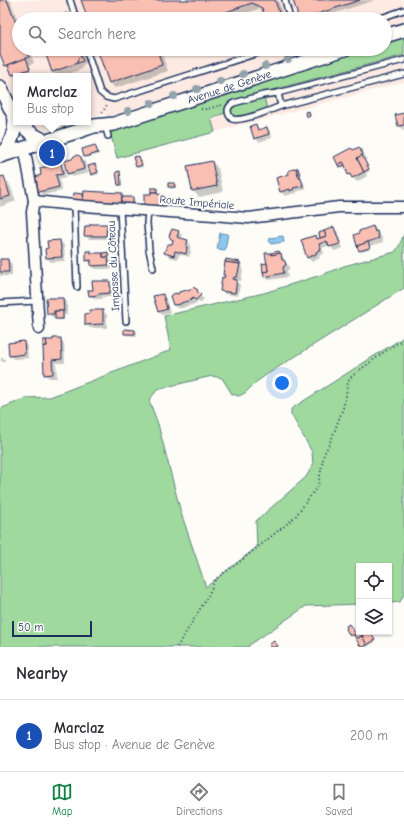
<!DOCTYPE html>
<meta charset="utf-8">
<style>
body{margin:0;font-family:"Comic Neue",sans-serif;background:#f2f2f3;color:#2b2b33}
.controls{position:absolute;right:12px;bottom:12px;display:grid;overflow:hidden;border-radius:0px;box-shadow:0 1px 3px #0004}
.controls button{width:36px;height:36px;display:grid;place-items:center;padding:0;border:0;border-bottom:1px solid #e1e1e2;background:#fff;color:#2b2b33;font:20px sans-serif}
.scale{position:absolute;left:12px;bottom:10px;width:80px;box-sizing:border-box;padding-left:4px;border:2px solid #1b2f5e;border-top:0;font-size:11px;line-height:14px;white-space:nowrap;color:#1b2f5e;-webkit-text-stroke:3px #fdfcf7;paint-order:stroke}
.you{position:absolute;left:282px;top:383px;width:14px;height:14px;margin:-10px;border:3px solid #fff;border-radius:50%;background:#1a73e8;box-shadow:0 0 0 6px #1a73e833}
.badge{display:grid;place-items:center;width:26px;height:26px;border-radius:50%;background:#0b8043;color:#fff;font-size:13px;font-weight:700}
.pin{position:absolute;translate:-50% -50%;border:2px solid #fff;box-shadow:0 1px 4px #0006}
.popup{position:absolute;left:13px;top:73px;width:78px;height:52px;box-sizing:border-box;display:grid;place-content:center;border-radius:0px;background:#fff;filter:drop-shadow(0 1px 3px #0005);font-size:13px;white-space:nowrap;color:#7c7c81}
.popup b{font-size:15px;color:#2b2b33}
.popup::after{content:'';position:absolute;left:50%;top:100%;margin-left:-8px;border:8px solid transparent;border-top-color:#fff}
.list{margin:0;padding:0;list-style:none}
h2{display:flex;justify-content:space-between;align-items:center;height:52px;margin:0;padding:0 16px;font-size:17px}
h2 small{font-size:13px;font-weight:400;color:#7c7c81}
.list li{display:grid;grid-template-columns:26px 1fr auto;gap:12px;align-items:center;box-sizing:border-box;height:72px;padding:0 16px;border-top:1px solid #e1e1e2}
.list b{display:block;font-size:15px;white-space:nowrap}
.list p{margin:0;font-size:13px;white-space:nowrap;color:#7c7c81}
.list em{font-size:13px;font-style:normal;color:#7c7c81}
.icon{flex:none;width:22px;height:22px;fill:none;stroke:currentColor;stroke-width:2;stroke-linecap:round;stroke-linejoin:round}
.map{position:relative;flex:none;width:404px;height:647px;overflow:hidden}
.search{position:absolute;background:#fff;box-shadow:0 1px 3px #0004;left:12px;right:12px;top:12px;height:44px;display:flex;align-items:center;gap:10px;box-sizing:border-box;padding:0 14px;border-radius:22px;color:#7c7c81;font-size:15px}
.sheet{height:124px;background:#fff}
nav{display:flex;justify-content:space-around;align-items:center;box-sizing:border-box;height:56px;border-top:1px solid #e1e1e2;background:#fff;font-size:11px;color:#7c7c81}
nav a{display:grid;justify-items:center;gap:2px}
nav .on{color:#0b8043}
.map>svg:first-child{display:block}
.built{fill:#fceae3;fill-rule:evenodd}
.green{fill:#a0d99e;stroke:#5e847e}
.water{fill:#8ec8ed;stroke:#608bb4}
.shadow{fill:#0003}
.building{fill:#fabfb3;stroke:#1b2f5e}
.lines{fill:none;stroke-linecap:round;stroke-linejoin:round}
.lane-casing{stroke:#1b2f5e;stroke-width:8}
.street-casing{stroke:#1b2f5e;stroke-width:13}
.secondary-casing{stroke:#1b2f5e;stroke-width:16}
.path{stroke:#1b2f5e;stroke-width:2;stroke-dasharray:1 3;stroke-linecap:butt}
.lane{stroke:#fdfcf7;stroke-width:5}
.street{stroke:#fdfcf7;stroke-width:10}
.secondary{stroke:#fdfcf7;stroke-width:13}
.tree{fill:#93a3ac}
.labels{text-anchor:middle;stroke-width:4;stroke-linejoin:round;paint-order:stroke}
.street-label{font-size:11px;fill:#1b2f5e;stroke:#fdfcf7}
</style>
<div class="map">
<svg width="404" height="647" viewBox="0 0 404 647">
<rect width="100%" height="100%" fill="#fdfcf7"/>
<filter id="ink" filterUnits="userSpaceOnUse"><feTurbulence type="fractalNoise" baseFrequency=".025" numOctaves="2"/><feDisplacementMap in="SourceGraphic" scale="8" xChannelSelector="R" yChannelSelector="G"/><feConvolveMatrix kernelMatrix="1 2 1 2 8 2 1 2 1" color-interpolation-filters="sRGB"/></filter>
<g filter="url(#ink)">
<g class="built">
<path d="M0,0H404V82L117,158L105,113L88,118V76H16V119L0,87ZM19,19H385V49H19Z"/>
<path d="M23,122H74L45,131Z"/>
</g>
<g class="green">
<path d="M404,36V55L231,101C226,104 224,107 225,113L211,118L215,132L117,158L110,132L365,49H385V42Z"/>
<path d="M264,97L267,109L238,117C230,116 229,109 235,105Z"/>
<path d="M404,234V288L269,373L256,382L245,393L239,396L232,394L222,378L212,376L158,389L149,400L158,424L181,513L206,587L257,547L256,521L306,477L313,465L312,452L291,414V409L404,337V594L400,602L389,603V566H359V604L306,606L248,646L249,647H0V409L26,398L50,397L171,350L164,316L264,293L324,274L344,266L395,252L399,246Z"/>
</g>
<g class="water">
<path d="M220,233L228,234L225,250L217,249Z"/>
<path d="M283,236L284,242L271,244L269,242L270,238Z"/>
</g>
<g class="shadow">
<path d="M0,0H10L19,24V49H29L34,63L29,65L31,70L14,77L11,71L6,66L0,51Z"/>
<path d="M82,0H278L285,19H266L264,11L259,9L228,19H89Z"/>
<path d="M294,0H375L317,19H300Z"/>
<path d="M45,49H82L87,62L85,63L82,68L83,69L62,76H57L52,71Z"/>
<path d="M98,49H160L168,71L115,88L109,82Z"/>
<path d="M404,114V130H403L399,126L397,116Z"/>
<path d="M256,125L260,131L267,129L271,132L272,138L259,142L255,138Z"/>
<path d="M95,146L96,147L99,154L87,158L85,156Z"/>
<path d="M359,148L363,152L367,159L364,160L370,171L366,173L367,176L357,182L349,174L346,166L342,168L335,158Z"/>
<path d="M81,157L85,162L88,173L72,177L68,173Z"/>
<path d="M139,157L140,158L143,167L138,168L136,166Z"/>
<path d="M212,162L218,168L223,192L199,197L193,191Z"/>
<path d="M60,164L64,168L66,178L59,179L62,191L43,195L39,191L42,176Z"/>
<path d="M95,165L97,167L99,174L93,176L91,174Z"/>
<path d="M298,169L299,171L302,180L304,183L306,189L296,192L297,193L295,194L294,193L285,196L281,192Z"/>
<path d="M120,172L121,174L122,186H120L118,185Z"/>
<path d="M3,177L9,183L16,201L0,207V178Z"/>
<path d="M174,184L176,185V188L171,189L169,187Z"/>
<path d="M157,189L158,191V196H163L167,200V205L170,208V211L151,195Z"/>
<path d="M75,194L84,195L122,194L125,198H132L134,199L135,206H88Z"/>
<path d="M106,225L110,229V239H89L85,235Z"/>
<path d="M375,227L378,235H379L381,236L383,242L370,246L371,249L362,252L359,247L360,234V232Z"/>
<path d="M334,229L338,232L343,248L334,251L330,245L322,248L324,253L319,256L320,258L312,262L308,258L302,240L315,236L319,239Z"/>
<path d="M178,232L182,235L181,239L187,241L191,245L190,250L191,252L189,257L179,254L178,259L169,257L166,253L173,246Z"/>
<path d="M60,241L64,245L65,261L51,262L47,258Z"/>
<path d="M91,252L93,254L108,253L110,255V260L112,262V269H96L92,266V264H91L87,260Z"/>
<path d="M279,252L284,258L285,262L289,266V269L287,271L288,277L269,280L265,277L266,264Z"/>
<path d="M0,260H8L12,264V276H0Z"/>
<path d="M240,263L242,264L241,267L243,269L241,281L235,280L240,285L238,296L225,294L221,290L225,279V276L224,274Z"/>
<path d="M110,282L113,286L114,297H102V299H94L90,295L94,291Z"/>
<path d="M193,288L201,295L200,296L204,299L200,303L198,301L195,304L184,307V308H177L173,305L177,295L189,292Z"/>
<path d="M163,295L166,299L170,313L162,315L158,311Z"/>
<path d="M63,299L67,302V315H64V320H58L56,317H52L48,313Z"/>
<path d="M103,311L107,315V328H90L86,324Z"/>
<path d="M125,330L135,331L137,332L136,336L126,335L125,333Z"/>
<path d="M60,339L64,343L65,363H56L57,378H49L45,374Z"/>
<path d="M23,342L27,346L28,358L14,359L10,356Z"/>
<path d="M1,358H3L5,359V362H3L1,361Z"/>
<path d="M349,625L356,635L362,637L371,634L375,642L367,647H362L355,636L352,637L346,627Z"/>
</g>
<g class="building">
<path d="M0,0H7L19,31V49H26L29,57L5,66L0,54Z"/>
<path d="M81,0H275L281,19H265L262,8L252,3L223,13L224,14L204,19H88Z"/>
<path d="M293,0H360L302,19H299Z"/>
<path d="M67,13L69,19H48Z"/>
<path d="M44,49H79L81,56L79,57L77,62L78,63L52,72Z"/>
<path d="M97,49H157L162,65L109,83Z"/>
<path d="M81,56L83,61L78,63L77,62L79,57Z"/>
<path d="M26,58L30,69L12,75L8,65Z"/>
<path d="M309,111L310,116H306L305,112Z"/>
<path d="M404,113V125L398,126L395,115Z"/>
<path d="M256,124L258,130L267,127L269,134L254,139L250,126Z"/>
<path d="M95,145L98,153L84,157L82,149Z"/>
<path d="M359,147L363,155L357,158L364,172L352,178L350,174L348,175L346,170H347L343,162L338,165L334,157L351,148L353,150Z"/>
<path d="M78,155L81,157L84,169L67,174L64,161L72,159L74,156Z"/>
<path d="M362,155L369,169L364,172L357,158Z"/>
<path d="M139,156L142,165L136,167L133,157Z"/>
<path d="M212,161L217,186L192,191L187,166Z"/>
<path d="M343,162L345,165L339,167L338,165Z"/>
<path d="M61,163L63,174L56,175L59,187L38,192L35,177L41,175L40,168Z"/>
<path d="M95,164L98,172L91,175L88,166Z"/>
<path d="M296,168L299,178H301L303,186L293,188L294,189L290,191V189L280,192L276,178L289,174L288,171Z"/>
<path d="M296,168H298L301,178H299Z"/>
<path d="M120,171L121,185H118L116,172Z"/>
<path d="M4,176L10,196L0,199V177Z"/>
<path d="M168,183H174L175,187H168Z"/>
<rect x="151" y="188" width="6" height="4"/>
<path d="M84,191L122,193L121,205L83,202Z"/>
<path d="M151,192H157V194L164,195L163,203H167V207L144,206V194H151Z"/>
<path d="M74,193L83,194V202L73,201Z"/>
<path d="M122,197H133V205H121Z"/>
<path d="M90,224H107L106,236H84L85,226H90Z"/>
<path d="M373,226L375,232L377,231L379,238L357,246L354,235L359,233V231Z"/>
<path d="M334,227L340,244L329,247L327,241L319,244L321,249L316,252V254L307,258L301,240L316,235L317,239L326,236L324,231Z"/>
<path d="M172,229L179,231L177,237L188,240L186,247H187L186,254L175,251L174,256L164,253L167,245L169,244H172L173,240L171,239L169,236Z"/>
<path d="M324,231L326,236L320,238L319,233Z"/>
<path d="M60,240L62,257L46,258L45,249L48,248L47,241Z"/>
<path d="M368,242L370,248L359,251L357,246Z"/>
<path d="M86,251H91V253H103V257H108L109,265L91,266V260L86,261Z"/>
<path d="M279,251L280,254L271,255V253Z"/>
<path d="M108,252V257H103V253Z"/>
<path d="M265,253H271V255L281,253L282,260H283L285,261L286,265L283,267L284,273L264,277L263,272L268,271Z"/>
<path d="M0,259H8L9,272H0Z"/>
<path d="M226,259L240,262V264L225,262Z"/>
<path d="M225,262L240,264L237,277H234L233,279L237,280L235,293L220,291L222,277L224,278L225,275H223Z"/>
<path d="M267,263L268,271L263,272L262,264Z"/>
<path d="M92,281H110V293L98,294V295L89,296L88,290H93Z"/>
<path d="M193,287L198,290L197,291L201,295L197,299L195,300L193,298L191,300L181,303V304L173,305L170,296L171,295L176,293L177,294H178L179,292L187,290L189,291Z"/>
<path d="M163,294L167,309L158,312L153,296Z"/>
<path d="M46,298H63L64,311H54V314H47Z"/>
<path d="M90,310H103V324L85,325V314L90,313Z"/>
<rect x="55" y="311" width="8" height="8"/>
<path d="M124,329L135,330V334H124Z"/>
<path d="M53,338H61L62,359L52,360L53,374L44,375L43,346H47L46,340H53Z"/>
<path d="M43,340H46L47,346H43Z"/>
<path d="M24,341L25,354L9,356L8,343Z"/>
<path d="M349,624L356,634L354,635L353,634L350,636L346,629L347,628L346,626Z"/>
<path d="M359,632L362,636L356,639L354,635Z"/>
<path d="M368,632H370L375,640L367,645L362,636Z"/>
<path d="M362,636L367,645L363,647H361L356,639Z"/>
<path d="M274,641L278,646L277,647H271L269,645Z"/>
</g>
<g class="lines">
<defs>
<g id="lane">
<path d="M70,0L76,19"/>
<path d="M285,0L290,19"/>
<path d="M378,19L404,10"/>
<path d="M86,49L100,92L106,97L114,99L264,51L275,49"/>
<path d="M404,60L278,93L281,106L404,74"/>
<path d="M278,93L263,95L234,103C227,106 226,113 232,119C242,122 271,110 281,106"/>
<path d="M105,125L108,136"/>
<path d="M74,206L77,287"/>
<path d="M120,209L126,321"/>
<path d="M148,210L147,223L149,250L153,268"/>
<path d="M0,303L37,301"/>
</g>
<g id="street">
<path d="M26,157L34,201L32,212L39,329"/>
<path d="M34,201L84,206L213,215L248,218L339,207H404"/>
</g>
<g id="secondary">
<path d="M385,36L404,30"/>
<path d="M0,87L16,120"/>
<path d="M18,122L32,134L45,141"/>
<path d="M1,155C11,145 15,133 15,119"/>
<path id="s1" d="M0,156L82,130L94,126L114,124L345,49"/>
</g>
</defs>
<use href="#lane" class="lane-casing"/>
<use href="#street" class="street-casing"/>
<use href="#secondary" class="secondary-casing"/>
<g class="path">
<path d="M201,109H207L222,105"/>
<path d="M102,113L107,105"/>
<path d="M177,647L208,596L215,580L222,574L238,563L288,523L295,517L318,486L324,454L332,438L343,408L346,396L347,385L349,380L352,376L384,352L404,339"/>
</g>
<use href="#lane" class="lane"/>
<use href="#street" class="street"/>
<use href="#secondary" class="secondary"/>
</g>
<g class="tree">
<circle cx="288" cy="59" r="4"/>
<circle cx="265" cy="66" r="4"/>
<circle cx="243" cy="74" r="4"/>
<circle cx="220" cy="81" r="4"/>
<circle cx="197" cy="89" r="4"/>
<circle cx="174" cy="96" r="4"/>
<circle cx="151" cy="103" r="4"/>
<circle cx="128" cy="111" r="4"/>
</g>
</g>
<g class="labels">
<g class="street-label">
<text dy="4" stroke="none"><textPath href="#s1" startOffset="240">Avenue de Genève</textPath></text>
<text transform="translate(197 202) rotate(5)" y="4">Route Impériale</text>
<text transform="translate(113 266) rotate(-93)" y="4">Impasse du Côteau</text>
</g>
</g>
</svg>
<div class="controls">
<button><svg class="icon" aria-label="locate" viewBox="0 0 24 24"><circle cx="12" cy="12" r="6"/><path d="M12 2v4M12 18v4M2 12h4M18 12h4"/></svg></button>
<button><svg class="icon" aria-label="layers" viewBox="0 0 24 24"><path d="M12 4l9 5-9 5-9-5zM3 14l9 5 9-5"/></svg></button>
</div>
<div class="scale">50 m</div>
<div class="you"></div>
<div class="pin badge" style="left:52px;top:153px;background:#1a4fb4">1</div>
<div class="popup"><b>Marclaz</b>Bus stop</div>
<div class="search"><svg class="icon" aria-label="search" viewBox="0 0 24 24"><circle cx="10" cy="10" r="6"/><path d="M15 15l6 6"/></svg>Search here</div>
</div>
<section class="sheet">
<h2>Nearby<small></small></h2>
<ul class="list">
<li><span class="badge" style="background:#1a4fb4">1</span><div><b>Marclaz</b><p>Bus stop · Avenue de Genève</p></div><em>200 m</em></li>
</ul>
</section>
<nav>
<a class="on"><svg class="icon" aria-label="map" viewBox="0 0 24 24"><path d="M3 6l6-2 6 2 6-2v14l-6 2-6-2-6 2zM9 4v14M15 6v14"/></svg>Map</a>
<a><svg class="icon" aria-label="directions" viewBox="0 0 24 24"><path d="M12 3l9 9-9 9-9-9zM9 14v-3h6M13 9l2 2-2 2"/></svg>Directions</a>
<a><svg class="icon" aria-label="saved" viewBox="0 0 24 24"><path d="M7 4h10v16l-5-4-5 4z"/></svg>Saved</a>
</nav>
